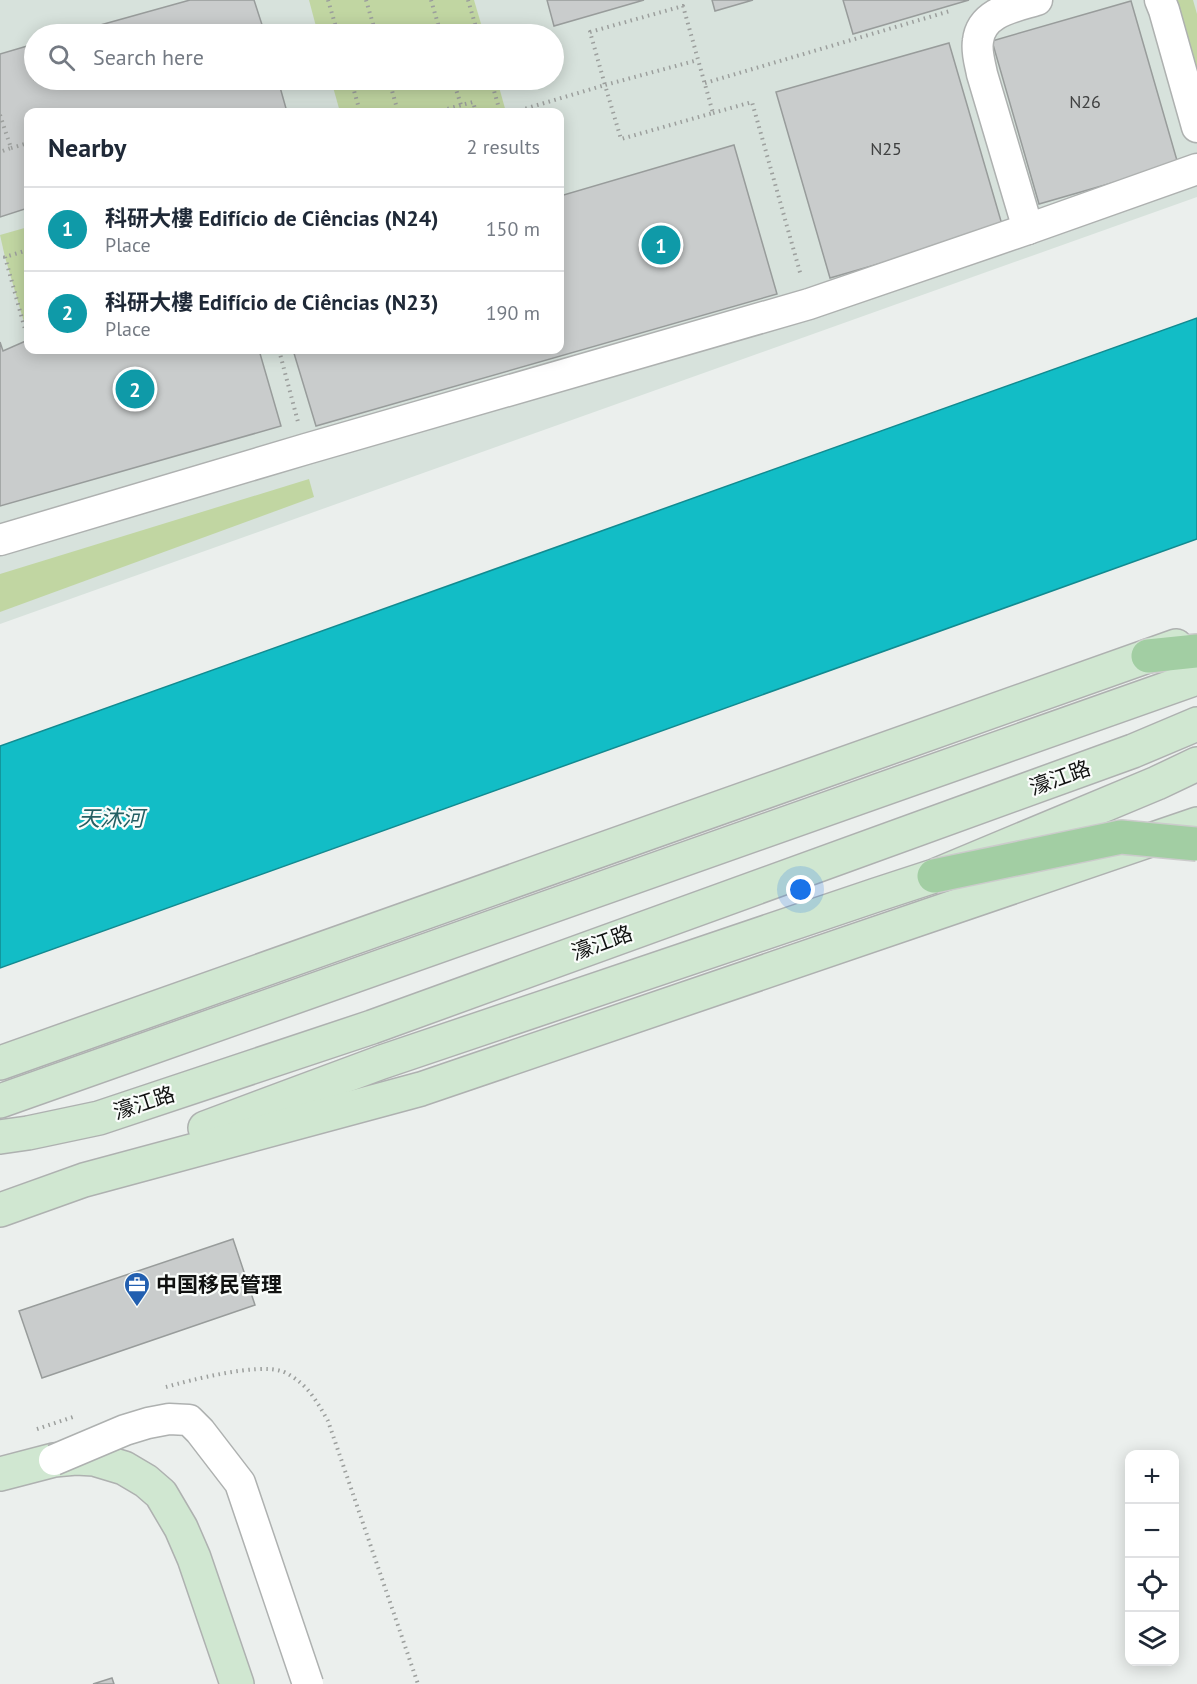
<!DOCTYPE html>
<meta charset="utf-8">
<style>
body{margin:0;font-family:"PT Sans","Noto Sans SC",sans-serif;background:#f6f6f7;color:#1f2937}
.controls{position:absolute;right:18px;bottom:18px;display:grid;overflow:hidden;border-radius:12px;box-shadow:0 3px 15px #0003}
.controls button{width:54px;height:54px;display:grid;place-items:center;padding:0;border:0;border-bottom:2px solid #e0e1e3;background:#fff;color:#1f2937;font:30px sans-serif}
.you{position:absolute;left:801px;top:890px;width:21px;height:21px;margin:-15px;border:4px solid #fff;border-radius:50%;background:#1a73e8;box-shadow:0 0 0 9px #1a73e833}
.badge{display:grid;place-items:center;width:39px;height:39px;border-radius:50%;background:#1a73e8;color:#fff;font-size:20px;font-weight:700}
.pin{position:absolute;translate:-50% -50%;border:3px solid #fff;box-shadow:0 2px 6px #0006}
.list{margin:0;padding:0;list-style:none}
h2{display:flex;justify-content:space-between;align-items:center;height:78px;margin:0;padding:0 24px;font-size:26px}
h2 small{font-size:20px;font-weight:400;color:#747a83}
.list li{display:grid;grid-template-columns:39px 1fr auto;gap:18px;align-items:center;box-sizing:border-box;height:84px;padding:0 24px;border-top:2px solid #e0e1e3}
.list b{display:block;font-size:22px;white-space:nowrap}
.list p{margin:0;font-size:20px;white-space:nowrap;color:#747a83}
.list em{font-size:20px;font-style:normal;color:#747a83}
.icon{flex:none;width:33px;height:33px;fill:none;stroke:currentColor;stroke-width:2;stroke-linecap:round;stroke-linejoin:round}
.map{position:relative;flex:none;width:1197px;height:1684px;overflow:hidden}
.search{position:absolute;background:#fff;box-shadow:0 3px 15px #0003;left:24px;top:24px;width:540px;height:66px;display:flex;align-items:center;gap:15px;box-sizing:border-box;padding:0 21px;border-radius:33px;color:#747a83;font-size:22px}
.panel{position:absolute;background:#fff;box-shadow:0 3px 15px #0003;left:24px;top:108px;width:540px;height:246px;border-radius:12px}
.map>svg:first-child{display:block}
.built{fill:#d7e2dc;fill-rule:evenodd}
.green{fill:#c1d6a2}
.water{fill:#12bdc6;stroke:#128a90;stroke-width:1.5}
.building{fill:#c9cccc;stroke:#989c9b;stroke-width:1.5}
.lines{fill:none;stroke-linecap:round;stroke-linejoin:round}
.street-casing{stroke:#aeb1b0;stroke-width:33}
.secondary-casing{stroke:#aeb1b0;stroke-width:36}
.primary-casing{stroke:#cbcbcb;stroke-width:36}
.path{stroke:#9c9f9d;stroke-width:4;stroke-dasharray:1.5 4.5;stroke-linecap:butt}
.street{stroke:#fff;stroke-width:30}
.secondary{stroke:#d0e7d1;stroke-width:33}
.primary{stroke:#a2cea3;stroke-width:33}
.street-bridge-casing{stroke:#aeb1b0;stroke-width:33;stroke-linecap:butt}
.primary-bridge-casing{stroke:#cbcbcb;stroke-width:36;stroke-linecap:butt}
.street-bridge{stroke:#fff;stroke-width:30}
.primary-bridge{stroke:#a2cea3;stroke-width:33}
.labels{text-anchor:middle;stroke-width:4.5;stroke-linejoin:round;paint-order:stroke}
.number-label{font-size:18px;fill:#3f4040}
.street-label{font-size:21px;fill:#111211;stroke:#f9fcfa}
.poi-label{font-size:21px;font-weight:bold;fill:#111211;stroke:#f9fcfa;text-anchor:start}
.water-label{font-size:22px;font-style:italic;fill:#245f63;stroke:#f9fcfa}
</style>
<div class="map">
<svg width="1197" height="1684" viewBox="0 0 1197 1684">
<rect width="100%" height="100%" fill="#ebefed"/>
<path class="built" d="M0,0H1197V197L0,624ZM34,34H554V80H34ZM28,112H560V350H28Z"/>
<g class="green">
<path d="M309,0H474L484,34H318Z"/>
<path d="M1172,0H1193L1197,14V90Z"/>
<path d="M331,80H497L506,112H340Z"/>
<path d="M28,227V328L26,329L5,257L0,235Z"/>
<path d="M309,479L314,497L0,612V574Z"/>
</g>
<path class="water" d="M1197,318V539L0,968V746Z"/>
<g class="building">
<path d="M190,0H254L265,34H68Z"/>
<path d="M547,0H644L554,26Z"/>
<path d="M712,0H753L715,11Z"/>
<path d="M843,0H969L853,34Z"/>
<path d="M1131,1L1178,164L1039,204L992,41Z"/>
<path d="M949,43L1003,228L830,278L776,92Z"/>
<path d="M34,44V80H278L287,112H28V208L0,217V54Z"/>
<path d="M734,145L777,294L316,426L293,350H560V196Z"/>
<path d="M28,340V350H259L281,426L0,506V342L3,351Z"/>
<path d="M233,1239L255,1305L42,1378L19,1311Z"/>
<path d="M112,1678L114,1684H93Z"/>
</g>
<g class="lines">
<defs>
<g id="street">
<path d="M1160,0L1164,10L1197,127"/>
<path d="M1028,229L982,74C980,63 976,52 978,41C981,12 1014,7 1037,0"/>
<path d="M0,540L306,449L809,304L1028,229L1197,169"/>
</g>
<g id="secondary">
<path d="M0,1063L1176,646"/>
<path d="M0,1101L1197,678"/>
<path d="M205,1128L382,1062L876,895L934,876L1157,783L1197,764"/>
<path d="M0,1137L28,1133L99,1118L372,1027L1133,751L1197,724"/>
<path d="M0,1210L84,1180L421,1089L1197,824"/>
<path d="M0,1474L54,1460L76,1458L94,1459L124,1468L146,1481L161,1494L181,1528L194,1558L237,1684"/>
</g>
<path id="primary" d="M1148,656L1197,651"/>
</defs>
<use href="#street" class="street-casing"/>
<use href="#secondary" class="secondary-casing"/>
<use href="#primary" class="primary-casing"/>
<g class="path">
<path d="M328,0L338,34"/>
<path d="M366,0L376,34"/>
<path d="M431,0L441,34"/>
<path d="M468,0L478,34"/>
<path d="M351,80L360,112"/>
<path d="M389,80L398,112"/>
<path d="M453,80L461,105"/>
<path d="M491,80L500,112"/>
<path d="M705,83L950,11"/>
<path d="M436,112L473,102L476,112"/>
<path d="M514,112L605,85L590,32L683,6L713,113L621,139L605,85L698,60"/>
<path d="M713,113L752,102L801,276"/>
<path d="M0,115L11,148L0,152"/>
<path d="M11,148L28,143"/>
<path d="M28,250L5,257L28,340"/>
<path d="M279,350L298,422"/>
<path d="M166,1387C191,1380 257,1363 281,1371C286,1372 293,1377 297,1380C311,1390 320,1407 328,1421L418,1684"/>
<path d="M37,1429L73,1417"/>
</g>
<use href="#street" class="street"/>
<use href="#secondary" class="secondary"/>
<use href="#primary" class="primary"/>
<defs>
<path id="street-bridge" d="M54,1460L125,1430L148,1423L169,1419L189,1420L200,1431L240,1483L308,1684"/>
<path id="primary-bridge" d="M934,876L1121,837L1197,844"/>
</defs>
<use href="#street-bridge" class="street-bridge-casing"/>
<use href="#primary-bridge" class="primary-bridge-casing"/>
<use href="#street-bridge" class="street-bridge"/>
<use href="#primary-bridge" class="primary-bridge"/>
</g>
<defs>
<symbol id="office-pin" viewBox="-11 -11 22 30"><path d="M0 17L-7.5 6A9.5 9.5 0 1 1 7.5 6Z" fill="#225fb0" stroke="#f9fcfa"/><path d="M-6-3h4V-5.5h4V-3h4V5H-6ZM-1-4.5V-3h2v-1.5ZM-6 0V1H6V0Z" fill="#fff"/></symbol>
</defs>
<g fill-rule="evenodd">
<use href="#office-pin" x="122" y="1270" width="30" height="40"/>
</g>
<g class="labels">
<g class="number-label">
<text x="1085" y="108">N26</text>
<text x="886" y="155">N25</text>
</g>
<g class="street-label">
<text transform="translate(1060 778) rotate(-20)" y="7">濠江路</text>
<text transform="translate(602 943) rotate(-20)" y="7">濠江路</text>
<text transform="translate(144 1103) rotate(-18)" y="7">濠江路</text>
</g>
<g class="poi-label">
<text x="156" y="1292">中国移民管理</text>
</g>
<g class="water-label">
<text x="111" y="826">天沐河</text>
</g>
</g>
</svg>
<div class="controls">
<button>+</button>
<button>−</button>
<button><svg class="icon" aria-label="locate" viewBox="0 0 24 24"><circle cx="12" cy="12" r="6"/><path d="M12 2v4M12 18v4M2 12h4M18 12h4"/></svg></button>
<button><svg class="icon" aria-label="layers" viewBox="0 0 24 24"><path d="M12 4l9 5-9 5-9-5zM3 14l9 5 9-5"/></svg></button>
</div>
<div class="you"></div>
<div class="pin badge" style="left:661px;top:245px;background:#0f9aa8">1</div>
<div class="pin badge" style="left:135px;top:389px;background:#0f9aa8">2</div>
<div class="search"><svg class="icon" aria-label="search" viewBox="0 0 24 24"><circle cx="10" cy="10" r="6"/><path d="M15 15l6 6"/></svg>Search here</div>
<section class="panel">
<h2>Nearby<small>2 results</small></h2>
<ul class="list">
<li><span class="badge" style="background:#0f9aa8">1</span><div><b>科研大樓 Edifício de Ciências (N24)</b><p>Place</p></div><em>150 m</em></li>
<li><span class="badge" style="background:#0f9aa8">2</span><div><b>科研大樓 Edifício de Ciências (N23)</b><p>Place</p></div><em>190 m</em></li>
</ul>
</section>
</div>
